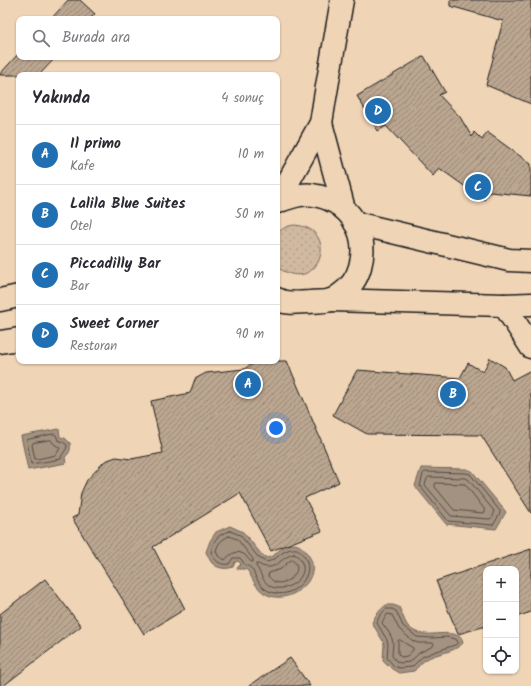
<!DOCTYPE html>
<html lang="tr">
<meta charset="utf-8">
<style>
body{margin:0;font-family:Kalam,sans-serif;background:#f7f7f7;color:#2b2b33}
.controls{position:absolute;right:12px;bottom:12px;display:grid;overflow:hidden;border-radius:8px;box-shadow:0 1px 3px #0004}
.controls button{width:36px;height:36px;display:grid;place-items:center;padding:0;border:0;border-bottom:1px solid #e1e1e2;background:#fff;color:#2b2b33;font:20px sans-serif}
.you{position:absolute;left:276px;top:428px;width:14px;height:14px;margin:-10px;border:3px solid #fff;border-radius:50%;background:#1a73e8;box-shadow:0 0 0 6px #1a73e833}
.badge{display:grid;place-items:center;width:26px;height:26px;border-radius:50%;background:#1f6fb2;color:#fff;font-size:13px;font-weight:700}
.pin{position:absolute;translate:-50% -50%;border:2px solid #fff;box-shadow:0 1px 4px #0006}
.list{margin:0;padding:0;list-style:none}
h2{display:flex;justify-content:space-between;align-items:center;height:52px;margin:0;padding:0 16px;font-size:17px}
h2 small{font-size:13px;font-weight:400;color:#7c7c81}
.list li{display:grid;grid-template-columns:26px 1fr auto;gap:12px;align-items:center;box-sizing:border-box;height:60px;padding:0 16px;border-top:1px solid #e1e1e2}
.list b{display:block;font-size:15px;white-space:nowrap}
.list p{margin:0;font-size:13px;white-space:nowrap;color:#7c7c81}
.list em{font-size:13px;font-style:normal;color:#7c7c81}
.icon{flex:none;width:22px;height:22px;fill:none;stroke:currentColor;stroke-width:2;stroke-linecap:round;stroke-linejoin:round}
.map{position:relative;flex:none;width:531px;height:686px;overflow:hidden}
.search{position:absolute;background:#fff;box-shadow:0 1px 3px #0004;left:16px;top:16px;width:264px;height:44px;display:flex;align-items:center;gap:10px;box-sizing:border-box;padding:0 14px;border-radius:8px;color:#7c7c81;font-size:15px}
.panel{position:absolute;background:#fff;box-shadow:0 1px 3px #0004;left:16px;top:72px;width:264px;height:292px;border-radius:8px}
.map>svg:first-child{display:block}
.grass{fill:url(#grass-dots);stroke:#766a5e}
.water{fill:#a49280;stroke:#6e6358}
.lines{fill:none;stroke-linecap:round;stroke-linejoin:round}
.shore{stroke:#524b44;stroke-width:1}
.building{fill:url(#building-hatch);stroke:#1c1c1c}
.minor-casing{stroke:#1c1c1c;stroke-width:25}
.major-casing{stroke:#1c1c1c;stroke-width:25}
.minor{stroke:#efd4b6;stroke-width:22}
.major{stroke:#efd4b6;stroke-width:22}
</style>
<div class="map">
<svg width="531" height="686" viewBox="0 0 531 686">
<defs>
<pattern id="grass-dots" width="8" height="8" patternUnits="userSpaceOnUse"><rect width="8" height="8" fill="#d0b9a0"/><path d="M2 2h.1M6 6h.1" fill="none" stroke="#b29e89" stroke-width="1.8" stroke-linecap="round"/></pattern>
<pattern id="building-hatch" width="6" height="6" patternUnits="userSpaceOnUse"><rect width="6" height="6" fill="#bba690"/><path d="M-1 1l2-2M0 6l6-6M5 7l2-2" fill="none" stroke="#978675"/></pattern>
</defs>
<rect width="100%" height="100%" fill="#efd4b6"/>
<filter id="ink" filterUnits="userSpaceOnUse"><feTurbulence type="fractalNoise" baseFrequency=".025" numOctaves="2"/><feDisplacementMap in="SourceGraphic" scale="8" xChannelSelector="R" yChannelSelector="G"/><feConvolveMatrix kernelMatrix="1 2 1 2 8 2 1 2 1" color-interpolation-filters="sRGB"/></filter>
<g filter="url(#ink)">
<path class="grass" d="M294,225C342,227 320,298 277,267V234C282,228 287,226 294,225Z"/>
<g class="water">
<path d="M59,429L60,437L65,438L70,443C71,449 70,453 65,457L66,463L28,470L21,436Z"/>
<path d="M421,468L466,469L472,471L506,512L496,529L446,524L415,486Z"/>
<path d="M230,526L243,532L262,555L267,558C267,558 272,556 273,556C276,554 274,554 277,552C281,548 288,544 293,544C299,544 303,548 306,552C328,576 289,609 264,593C261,591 256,586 254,582C250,576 252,576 246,569H236L241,564L238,561L235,562L233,567C225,570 216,568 211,562C209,559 208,555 206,552L210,541L216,532Z"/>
<path d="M386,605H393L399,607C402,613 404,620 407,625C422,643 443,627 461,637L463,643C452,654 437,652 425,660C422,662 417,668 414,671L399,673L392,669L383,660L384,644L383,641L372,623C375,615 380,610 386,605Z"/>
</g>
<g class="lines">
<g class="shore">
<path d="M54,434L56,435L58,440L63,442L67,445C67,451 61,454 61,459L31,464L27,440Z"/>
<path d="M51,440L54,444L60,448L56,455L37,459H35L32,445L33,443Z"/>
<path d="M425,472L466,473L470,474L500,511V513L494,524L492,525L448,521L420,486L423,474Z"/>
<path d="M429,477L465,478L468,479L494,511C495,514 492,519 489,519L451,516L425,485L427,479Z"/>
<path d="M436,483L465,484L485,510V512L483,513L454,510L435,487V485Z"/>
<path d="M230,531L240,535L259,558L266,562C277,561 282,549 293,549C298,548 300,551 303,555C318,573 295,598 275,593C268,592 261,587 258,581C253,574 255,568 245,565L243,562L240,558H233L229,564C220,566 214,560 211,552C214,539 217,535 230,531Z"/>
<path d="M229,536L237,539L253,559V562H252C248,560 248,558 245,555C237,549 230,554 225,560L218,556L216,551C218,543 221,540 229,536Z"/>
<path d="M294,554C298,556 300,558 302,563C309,579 284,594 270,586C262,581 261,573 256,566V564H258C276,574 279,557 294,554Z"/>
<path d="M292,560C307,569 285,589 273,581C272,580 269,577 268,576L269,573L281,569L287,563Z"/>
<path d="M386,609H392L396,611L403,626L417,637L432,638L447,637L455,639L457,640L458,643L455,645L434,652L422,657L412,667L399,668L394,666L387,658L388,644L387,640L377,623C378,617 382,613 386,609Z"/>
<path d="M388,614L392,615L399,629L413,641L418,643H432L434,644L433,646L419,653L410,662L400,663L397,662L392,656C392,651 393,647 393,643C392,635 386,629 382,623Z"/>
<path d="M400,640L413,648V650L407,656L401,657L398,654V641Z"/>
</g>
</g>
<g class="building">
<path d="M68,0H80L95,14L90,19H51Z"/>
<path d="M450,0H531V104L486,85L503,21L450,6Z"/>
<path d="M19,53V57H56L39,75H0V74Z"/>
<path d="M424,56L445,92L439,95L460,117L472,137L474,132L482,140L487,132L531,164V196L490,192L484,200L439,168L433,176L386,126L378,131L357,96Z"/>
<path d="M490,358L505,367L512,380L531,370V513L481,435L367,434L333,415L357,370L460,378L468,363L483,372Z"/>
<path d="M257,361H287L339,482L305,498L322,531L271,551L240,493L153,547L185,609L144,634L72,518L78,515L81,493L87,480L105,461L116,457L131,459L163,453L151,401L190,393L195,379L206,373L244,369Z"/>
<path d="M531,549V612L516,617V569H486V626L458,634L436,581Z"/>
<path d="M45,579L81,626L3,686H0V614Z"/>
<path d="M290,658L310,686H249Z"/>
</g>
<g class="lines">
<defs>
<g id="minor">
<path d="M321,123L344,209"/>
<path d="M277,202L321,123L325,98L342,0"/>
<path d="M504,305L531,347"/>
</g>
<g id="major">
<path d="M277,202C288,198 300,193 313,195C348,200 370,232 360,267C357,278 351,287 341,294C338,296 335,299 331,300C326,302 316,301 310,302C299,302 287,305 277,299"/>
<path d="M355,223L509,260L531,261"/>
<path d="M0,300L19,296"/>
<path d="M331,300L504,305L531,304"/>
<path d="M0,342L19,339"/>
</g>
</defs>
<use href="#minor" class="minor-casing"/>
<use href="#major" class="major-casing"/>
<use href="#minor" class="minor"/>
<use href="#major" class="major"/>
</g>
</g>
</svg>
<div class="controls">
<button>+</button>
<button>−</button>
<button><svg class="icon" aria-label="locate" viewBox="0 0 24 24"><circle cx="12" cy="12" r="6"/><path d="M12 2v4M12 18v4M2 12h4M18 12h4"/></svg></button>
</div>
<div class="you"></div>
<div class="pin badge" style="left:248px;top:384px">A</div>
<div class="pin badge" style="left:453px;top:394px">B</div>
<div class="pin badge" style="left:478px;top:187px">C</div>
<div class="pin badge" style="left:378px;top:111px">D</div>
<div class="search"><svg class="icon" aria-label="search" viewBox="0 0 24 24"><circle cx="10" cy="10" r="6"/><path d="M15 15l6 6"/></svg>Burada ara</div>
<section class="panel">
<h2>Yakında<small>4 sonuç</small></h2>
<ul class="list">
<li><span class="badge">A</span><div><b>Il primo</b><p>Kafe</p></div><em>10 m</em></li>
<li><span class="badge">B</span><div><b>Lalila Blue Suites</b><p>Otel</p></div><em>50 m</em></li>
<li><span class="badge">C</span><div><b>Piccadilly Bar</b><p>Bar</p></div><em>80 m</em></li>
<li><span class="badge">D</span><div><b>Sweet Corner</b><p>Restoran</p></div><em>90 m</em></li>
</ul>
</section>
</div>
